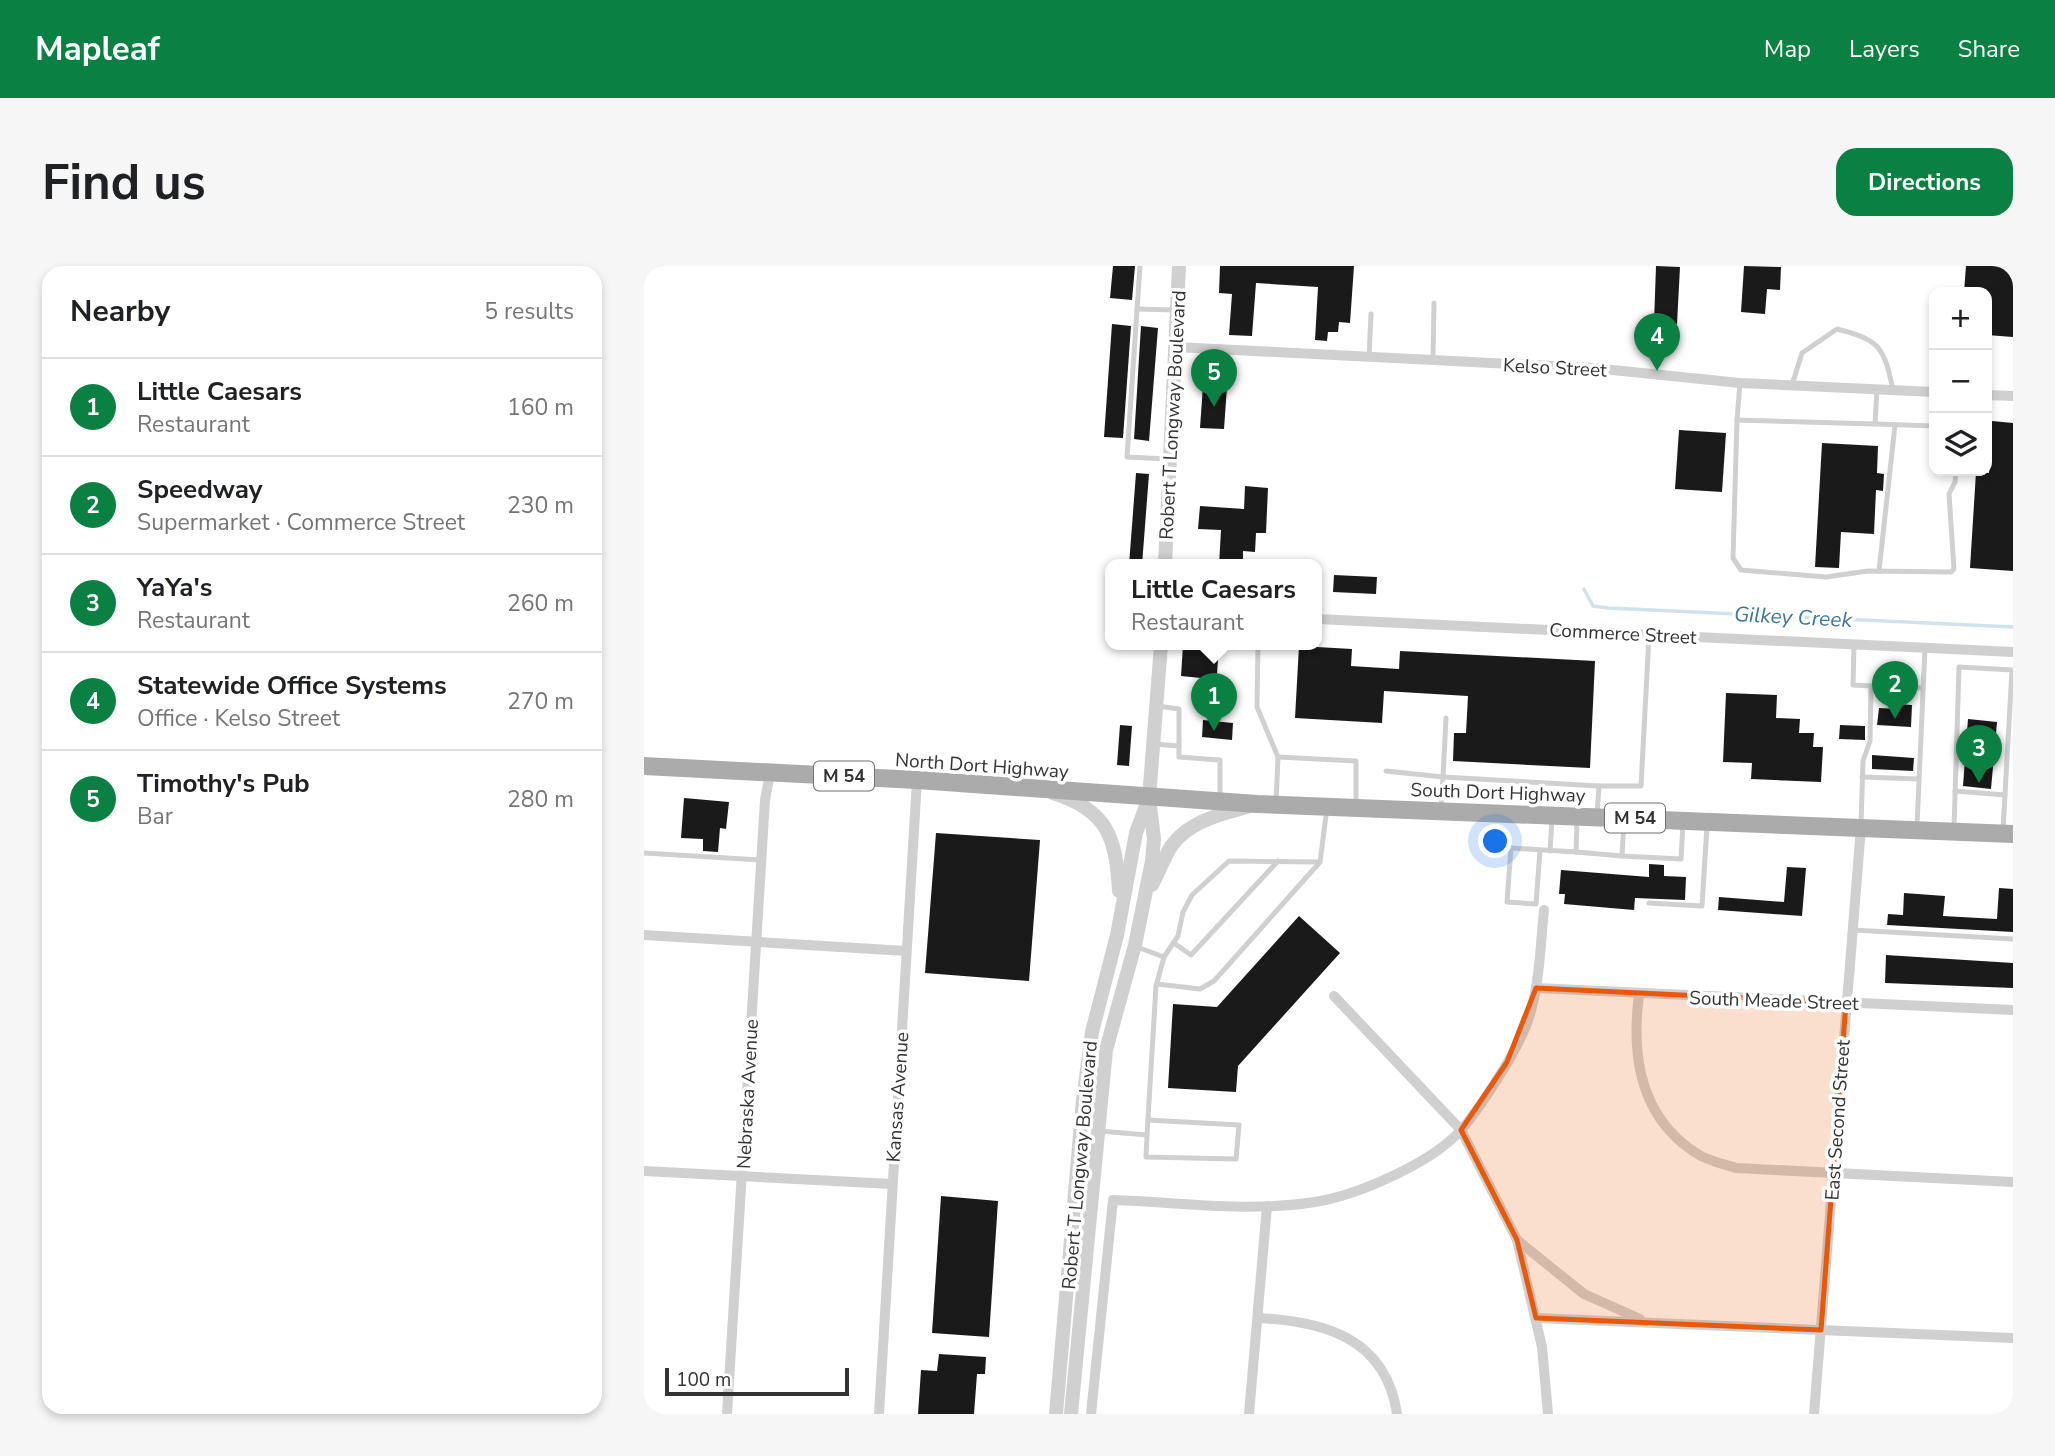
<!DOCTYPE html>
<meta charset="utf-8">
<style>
body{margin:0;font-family:"Nunito Sans",sans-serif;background:#f6f6f6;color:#202124}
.controls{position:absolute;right:21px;top:21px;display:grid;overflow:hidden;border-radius:14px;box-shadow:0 4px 10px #0003}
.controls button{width:63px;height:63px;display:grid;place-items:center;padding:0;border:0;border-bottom:2px solid #e0e0e0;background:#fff;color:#202124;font:35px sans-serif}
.scale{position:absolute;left:21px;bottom:18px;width:184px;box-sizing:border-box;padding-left:7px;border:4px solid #333;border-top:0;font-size:19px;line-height:24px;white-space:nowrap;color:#333;-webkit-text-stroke:5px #fff;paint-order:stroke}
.you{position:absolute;left:852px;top:576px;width:24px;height:24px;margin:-18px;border:5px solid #fff;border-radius:50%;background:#1a73e8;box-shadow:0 0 0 10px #1a73e833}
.badge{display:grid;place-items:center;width:46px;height:46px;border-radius:50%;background:#0b8043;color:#fff;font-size:23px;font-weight:700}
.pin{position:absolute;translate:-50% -58px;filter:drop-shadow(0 2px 4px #0008)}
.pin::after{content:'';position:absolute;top:37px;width:24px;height:21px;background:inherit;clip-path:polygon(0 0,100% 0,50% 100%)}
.popup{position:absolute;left:461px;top:293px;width:217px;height:91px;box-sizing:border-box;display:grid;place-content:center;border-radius:14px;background:#fff;filter:drop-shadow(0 2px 5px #0005);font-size:23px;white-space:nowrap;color:#757577}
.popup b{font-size:26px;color:#202124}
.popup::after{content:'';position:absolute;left:50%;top:100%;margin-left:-14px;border:14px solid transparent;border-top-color:#fff}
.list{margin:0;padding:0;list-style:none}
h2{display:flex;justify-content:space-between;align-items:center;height:91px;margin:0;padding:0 28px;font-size:30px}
h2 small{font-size:23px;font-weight:400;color:#757577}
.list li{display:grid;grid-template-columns:46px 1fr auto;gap:21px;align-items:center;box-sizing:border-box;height:98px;padding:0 28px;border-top:2px solid #e0e0e0}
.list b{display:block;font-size:26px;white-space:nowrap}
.list p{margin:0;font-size:23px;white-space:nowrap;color:#757577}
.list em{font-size:23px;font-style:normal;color:#757577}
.icon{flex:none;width:38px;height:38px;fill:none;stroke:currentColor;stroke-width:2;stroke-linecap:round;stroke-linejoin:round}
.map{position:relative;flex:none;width:1369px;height:1148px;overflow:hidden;border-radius:21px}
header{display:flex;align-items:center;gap:42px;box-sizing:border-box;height:98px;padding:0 35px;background:#0b8043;color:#fff}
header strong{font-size:33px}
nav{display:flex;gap:38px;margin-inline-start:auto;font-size:24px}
.intro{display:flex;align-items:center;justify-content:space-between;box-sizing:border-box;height:168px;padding:0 42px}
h1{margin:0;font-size:49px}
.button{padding:18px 32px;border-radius:21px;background:#0b8043;color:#fff;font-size:24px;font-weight:700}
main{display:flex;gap:42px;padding:0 42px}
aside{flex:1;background:#fff;border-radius:21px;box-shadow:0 4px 10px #0003}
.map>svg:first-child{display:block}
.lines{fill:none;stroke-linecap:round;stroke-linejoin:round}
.stream{stroke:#cfe2ee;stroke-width:3.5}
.building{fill:#1a1a1a}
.service{stroke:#d0d0d0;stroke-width:5}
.minor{stroke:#d0d0d0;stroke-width:10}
.tertiary{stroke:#d0d0d0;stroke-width:14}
.primary{stroke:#ababab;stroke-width:18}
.marked{fill:#e8590c;fill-opacity:0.2;stroke:#e8590c;stroke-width:5;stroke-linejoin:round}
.labels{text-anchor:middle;stroke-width:7;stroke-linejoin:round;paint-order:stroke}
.shield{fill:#fff;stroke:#707070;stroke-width:2}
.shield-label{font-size:18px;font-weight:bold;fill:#333}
.street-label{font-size:19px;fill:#333;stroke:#fff}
.water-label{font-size:21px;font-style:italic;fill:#3f7597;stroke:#fff}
</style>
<header>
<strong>Mapleaf</strong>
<nav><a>Map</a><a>Layers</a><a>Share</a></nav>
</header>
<div class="intro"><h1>Find us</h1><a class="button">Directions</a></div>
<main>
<aside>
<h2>Nearby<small>5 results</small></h2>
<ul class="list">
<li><span class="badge">1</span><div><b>Little Caesars</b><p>Restaurant</p></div><em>160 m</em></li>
<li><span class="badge">2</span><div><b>Speedway</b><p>Supermarket · Commerce Street</p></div><em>230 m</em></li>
<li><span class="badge">3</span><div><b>YaYa's</b><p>Restaurant</p></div><em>260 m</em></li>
<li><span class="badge">4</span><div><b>Statewide Office Systems</b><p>Office · Kelso Street</p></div><em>270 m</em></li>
<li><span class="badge">5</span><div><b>Timothy's Pub</b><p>Bar</p></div><em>280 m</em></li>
</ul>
</aside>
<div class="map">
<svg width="1369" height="1148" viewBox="0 0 1369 1148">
<rect width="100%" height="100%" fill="#fff"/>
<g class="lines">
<path class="stream" d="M940,323L949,340L964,342L1369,361"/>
</g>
<g class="building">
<path d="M469,0H491L488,34L466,32Z"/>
<path d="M576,0H710L706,57L695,56L694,66H684L683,75L671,74L674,21L612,17L608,70L585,69L588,28L575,27Z"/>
<path d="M1012,0L1036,1L1033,58L1010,57Z"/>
<path d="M1100,0L1137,1L1136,24L1123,23L1121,48L1097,46Z"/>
<path d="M1322,0H1369V71L1343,69V26H1320Z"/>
<path d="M468,58L487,60L479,172L460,171Z"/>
<path d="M497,60L514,62L505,175L490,173Z"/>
<path d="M559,119L583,121L580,163L556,162Z"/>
<path d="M1348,155L1369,157V305L1326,302L1332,206L1345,207Z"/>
<path d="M1035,164L1082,167L1078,226L1031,223Z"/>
<path d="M1178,177L1234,180L1233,207L1240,208L1239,225L1232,224L1230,268L1197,266L1195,302L1171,301Z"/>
<path d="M492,207L505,208L498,299H485Z"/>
<path d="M601,220L624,222L622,267H612L611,286L599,285V299H575L577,264L554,263L556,240L600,243Z"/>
<path d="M690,309L733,311L732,328L689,326Z"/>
<path d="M539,379H575L572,423L557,422V412L537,410Z"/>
<path d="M655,380L708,383L707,400L755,403L756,385L951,395L946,502L809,495L810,467H822L824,430L740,425L738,457L651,452Z"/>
<path d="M1082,427L1133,429L1132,452L1156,453L1155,467H1170L1169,481H1179L1177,516L1107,513L1108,497L1079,496Z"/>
<path d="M1253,438L1268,439L1267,461L1233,459L1235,442L1253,443Z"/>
<path d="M1324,453L1353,456L1347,523L1319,520Z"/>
<path d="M559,454L589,457L588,474L558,471Z"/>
<path d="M476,459L488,460L485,500L473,499Z"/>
<path d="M1196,459L1221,460V474L1195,473Z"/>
<path d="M1228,489L1270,492L1269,505L1228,503Z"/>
<path d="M40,532L85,536L82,563L76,562L74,586L59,585V573L37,572Z"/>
<path d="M292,567L396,574L385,715L281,707Z"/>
<path d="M1005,598L1020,599V610L1042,611L1041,634L991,632L990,644L920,638L921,628H915L917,604L1005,611Z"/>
<path d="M1143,601L1162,602L1158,650L1074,644L1075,631L1140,636Z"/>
<path d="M1355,622L1369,623V666L1243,659L1244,648L1259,649L1260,627L1301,630L1299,650L1353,653Z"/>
<path d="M655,650L696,687L594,800L592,826L524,822L529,738L573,741Z"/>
<path d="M1242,689L1369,697V722L1241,717Z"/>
<path d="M297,930L354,935L345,1071L288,1067Z"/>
<path d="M295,1088L342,1091L341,1108H333L330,1148H274L277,1104L293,1105Z"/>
</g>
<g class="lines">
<g class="service">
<path d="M496,0L483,191L524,193"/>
<path d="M493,43L533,44"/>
<path d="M725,91L727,48"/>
<path d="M789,94L790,37"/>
<path d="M1096,117L1093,154L1231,158L1233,123"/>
<path d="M1148,119L1158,87L1193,63C1236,74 1240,81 1249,124"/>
<path d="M1093,154L1089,292L1097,304L1182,311L1224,305L1307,306L1310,303L1305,228L1311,216L1312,205"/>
<path d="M1231,158L1290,160"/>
<path d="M1235,305L1251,159"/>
<path d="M1210,378L1209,419L1227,420"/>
<path d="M614,379L613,441L634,491"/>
<path d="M513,440L535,443V491L576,494V533"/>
<path d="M509,478L535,480"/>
<path d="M742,505L799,511L802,452"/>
<path d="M1218,511L1275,513"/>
<path d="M1311,525L1361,529"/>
<path d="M632,537L634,491L712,495V538"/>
<path d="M797,541L799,511L955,520"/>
<path d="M953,548L955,520H997L1005,370"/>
<path d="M933,554L932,586L978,590L980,555"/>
<path d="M1217,558L1219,495L1226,475L1227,420L1279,422"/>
<path d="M1273,560L1281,382"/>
<path d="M1310,562L1315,401L1368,404L1359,564"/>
<path d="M896,584L892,638L863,636L867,582L932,586"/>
<path d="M906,585L908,553"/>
<path d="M0,587L117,594"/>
<path d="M978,590L1037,593L1039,557"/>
<path d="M1005,637L1058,640L1063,560"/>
<path d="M1209,664L1369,673"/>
<path d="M530,677L547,689L634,595"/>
<path d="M493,681L520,691"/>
<path d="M513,718L556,723L570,715L676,596"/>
<path d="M456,865L503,869L512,720L520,691L534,670L539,646L548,629L585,595L676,596L683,542"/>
<path d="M503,869L502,891L592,893L595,859L504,854"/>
</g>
<g class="minor">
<path d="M531,81L949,102L1096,117L1290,126"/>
<path d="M1343,129L1369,130"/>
<path d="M673,353L1369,386"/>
<path d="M0,669L262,685"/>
<path d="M892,722L1369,744"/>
<path d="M995,729C987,790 996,851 1052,887C1063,895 1080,898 1092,902L1369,916"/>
<path d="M690,730L817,864L873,974L898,1081L904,1148"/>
<path d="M0,905L248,918"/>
<path d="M873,974L940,1028L996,1053"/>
<path d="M614,1052C680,1055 742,1072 753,1148"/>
<path d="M892,1052L1369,1072"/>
<path d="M83,1148L121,534L126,507"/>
<path d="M235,1148L273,514"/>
<path d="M447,1148L469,934C538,936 613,948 682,934C722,925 790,895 817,864C837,841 871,788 882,760C896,723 896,682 900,644"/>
<path d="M605,1148L623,940"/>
<path d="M1170,1148L1217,561"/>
</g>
<g class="tertiary">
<path d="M521,299L535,0"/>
<path d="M409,527C464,544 472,572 475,625"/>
<path d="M508,619C515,606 520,591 528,579C547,554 578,548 606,540"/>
<path d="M412,1148L439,834L448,766L473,669L492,567L505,532"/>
<path d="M427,1148L462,784L491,679L508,595L510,573L505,532L517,379"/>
</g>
<path class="primary" d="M0,500L273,514L613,538L1369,568"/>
</g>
<path class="marked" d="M892,722L1202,737L1177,1064L892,1052L873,974L817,864L863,796Z"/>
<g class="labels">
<g class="shield">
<rect x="170" y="495.5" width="60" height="29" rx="5"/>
<rect x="961" y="537.5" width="60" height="29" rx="5"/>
</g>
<g class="shield-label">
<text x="200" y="516">M 54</text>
<text x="991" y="558">M 54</text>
</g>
<g class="street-label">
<text transform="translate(911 101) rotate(3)" y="7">Kelso Street</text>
<text transform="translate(528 149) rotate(-87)" y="7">Robert T Longway Boulevard</text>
<text transform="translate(979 367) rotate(3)" y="7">Commerce Street</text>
<text transform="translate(338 499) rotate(4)" y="7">North Dort Highway</text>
<text transform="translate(854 526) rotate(2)" y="7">South Dort Highway</text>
<text transform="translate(1130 734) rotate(2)" y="7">South Meade Street</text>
<text transform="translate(103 828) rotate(-87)" y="7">Nebraska Avenue</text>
<text transform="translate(253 831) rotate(-86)" y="7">Kansas Avenue</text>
<text transform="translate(1193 854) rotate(-86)" y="7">East Second Street</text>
<text transform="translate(435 899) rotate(-85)" y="7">Robert T Longway Boulevard</text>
</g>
<g class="water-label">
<text transform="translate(1149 351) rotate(3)" y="7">Gilkey Creek</text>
</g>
</g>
</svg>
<div class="controls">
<button>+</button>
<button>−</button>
<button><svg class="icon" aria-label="layers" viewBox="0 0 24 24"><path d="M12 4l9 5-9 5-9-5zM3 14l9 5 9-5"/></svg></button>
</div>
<div class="scale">100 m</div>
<div class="you"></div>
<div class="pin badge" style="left:570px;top:465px">1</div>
<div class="popup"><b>Little Caesars</b>Restaurant</div>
<div class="pin badge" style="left:1251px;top:453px">2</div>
<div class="pin badge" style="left:1335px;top:517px">3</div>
<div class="pin badge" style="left:1013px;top:105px">4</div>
<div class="pin badge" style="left:570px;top:141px">5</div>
</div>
</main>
